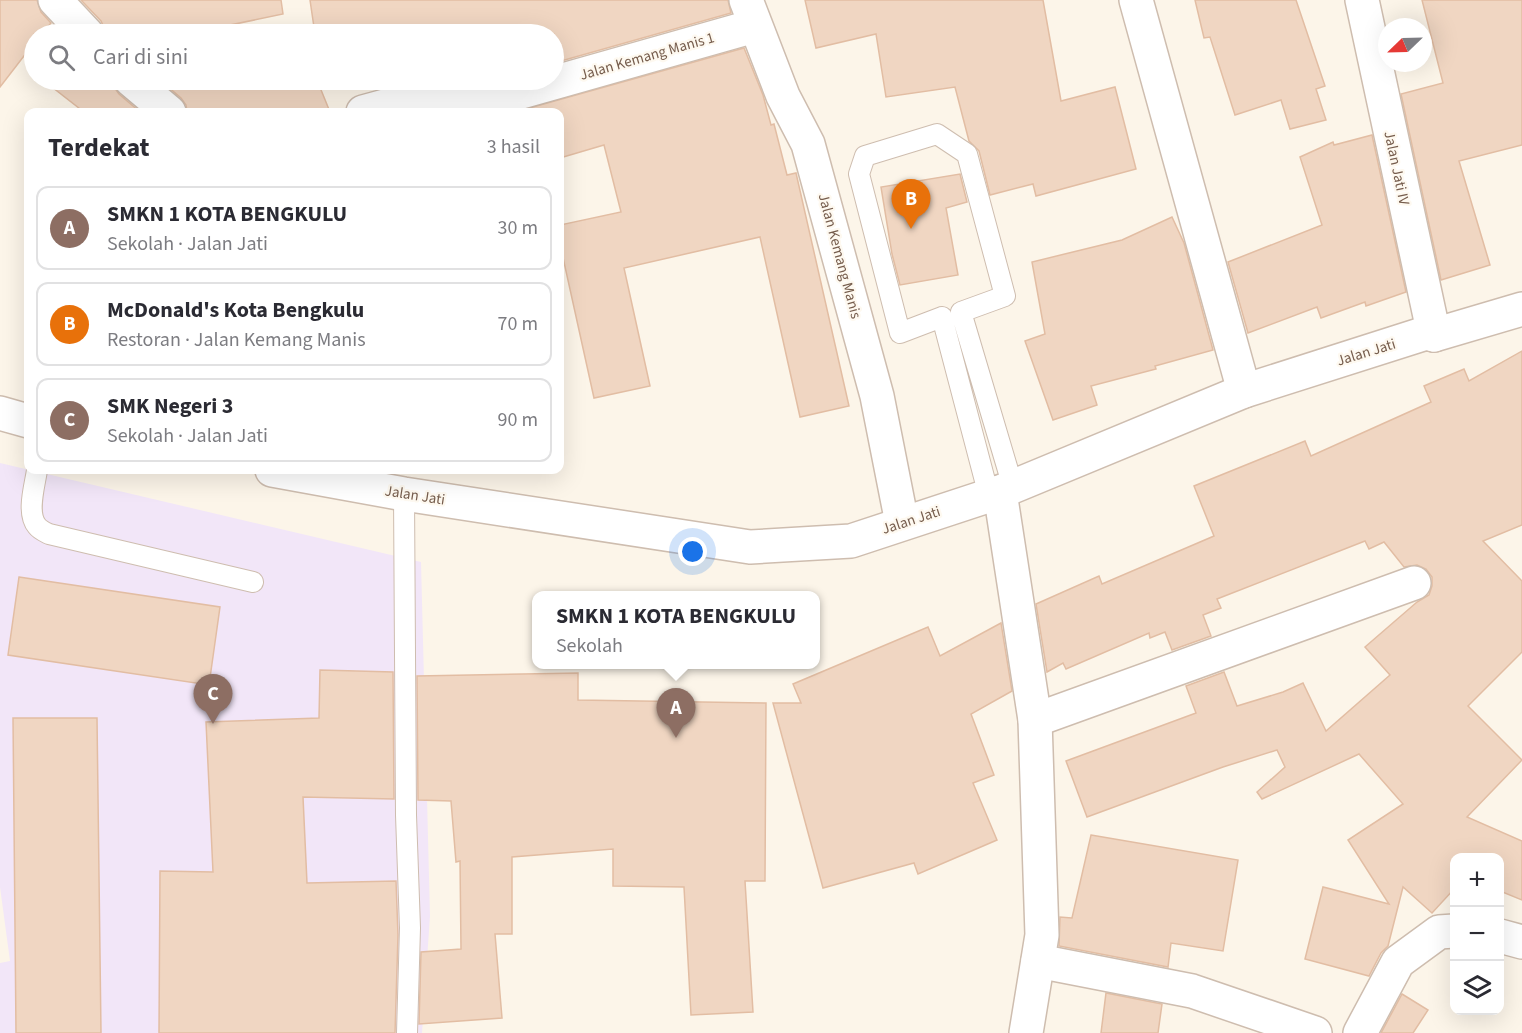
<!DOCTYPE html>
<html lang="id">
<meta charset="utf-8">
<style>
body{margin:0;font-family:"Source Sans 3",sans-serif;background:#f7f7f7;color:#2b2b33}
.controls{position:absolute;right:18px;bottom:18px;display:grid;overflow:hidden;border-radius:12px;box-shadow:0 6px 24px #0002}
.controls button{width:54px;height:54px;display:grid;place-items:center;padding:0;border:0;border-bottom:2px solid #e1e1e2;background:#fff;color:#2b2b33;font:30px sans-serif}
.compass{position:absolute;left:1378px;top:18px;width:54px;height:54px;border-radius:50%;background:#fff;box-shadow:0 6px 24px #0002;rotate:247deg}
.you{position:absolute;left:693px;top:552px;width:21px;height:21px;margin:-15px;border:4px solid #fff;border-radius:50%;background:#1a73e8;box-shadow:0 0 0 9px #1a73e833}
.badge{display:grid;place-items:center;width:39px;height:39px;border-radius:50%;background:#111827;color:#fff;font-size:20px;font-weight:700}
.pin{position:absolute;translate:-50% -50px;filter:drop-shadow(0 2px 3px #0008)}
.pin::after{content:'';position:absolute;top:32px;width:21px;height:18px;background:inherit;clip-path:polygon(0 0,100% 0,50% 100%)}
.popup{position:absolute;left:532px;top:591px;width:288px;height:78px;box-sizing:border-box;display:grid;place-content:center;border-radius:12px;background:#fff;filter:drop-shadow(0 2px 4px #0005);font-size:20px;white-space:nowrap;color:#7c7c81}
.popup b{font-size:22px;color:#2b2b33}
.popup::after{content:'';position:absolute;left:50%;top:100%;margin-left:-12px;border:12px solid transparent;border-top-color:#fff}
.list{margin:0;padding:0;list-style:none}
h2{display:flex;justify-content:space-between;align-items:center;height:78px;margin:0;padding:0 24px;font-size:26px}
h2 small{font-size:20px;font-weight:400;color:#7c7c81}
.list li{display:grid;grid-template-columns:39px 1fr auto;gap:18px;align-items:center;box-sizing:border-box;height:84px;margin:0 12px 12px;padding:0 12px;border:2px solid #e1e1e2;border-radius:12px}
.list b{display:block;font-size:22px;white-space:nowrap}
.list p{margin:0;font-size:20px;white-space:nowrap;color:#7c7c81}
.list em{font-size:20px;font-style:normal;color:#7c7c81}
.icon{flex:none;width:33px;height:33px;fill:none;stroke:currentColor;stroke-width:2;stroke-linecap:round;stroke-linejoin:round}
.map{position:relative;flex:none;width:1522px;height:1033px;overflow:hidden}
.search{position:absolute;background:#fff;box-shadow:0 6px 24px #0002;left:24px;top:24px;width:540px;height:66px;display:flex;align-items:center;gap:15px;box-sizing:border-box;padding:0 21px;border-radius:33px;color:#7c7c81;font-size:22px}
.panel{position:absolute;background:#fff;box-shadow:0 6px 24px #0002;left:24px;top:108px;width:540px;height:366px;border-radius:12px}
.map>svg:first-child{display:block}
.education{fill:#f2e6f8}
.building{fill:#f0d6c2;stroke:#e2bda3;stroke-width:1.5}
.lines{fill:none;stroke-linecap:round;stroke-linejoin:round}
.service-casing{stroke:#cebdaf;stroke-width:22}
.minor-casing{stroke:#cebdaf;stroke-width:36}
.tertiary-casing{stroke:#cebdaf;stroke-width:36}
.service{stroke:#fff;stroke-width:20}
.minor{stroke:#fff;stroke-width:33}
.tertiary{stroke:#fff;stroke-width:33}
.labels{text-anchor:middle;stroke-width:4.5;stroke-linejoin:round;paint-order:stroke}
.street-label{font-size:15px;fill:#765d4d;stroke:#fef9f0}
</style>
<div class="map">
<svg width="1522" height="1033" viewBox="0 0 1522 1033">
<rect width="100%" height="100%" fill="#fcf5e9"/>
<path class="education" d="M0,463L421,562L430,916L422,1033H0V963L10,961L0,887Z"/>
<g class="building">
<path d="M0,0H37L41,12L51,23L42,34H34V43L0,87Z"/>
<path d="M81,0H281L283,14L187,34H107L101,21Z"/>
<path d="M310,0H728L731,13L554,63V34H315Z"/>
<path d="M805,0H1043L1061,101L1115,87L1136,169L1036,196L1033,184L990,195L979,151L969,141L955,87L886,97L876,34L816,48Z"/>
<path d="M1195,0H1296L1325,86L1316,89L1326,120L1290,129L1281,100L1235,115L1210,37L1204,38Z"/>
<path d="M1422,0H1522V145L1459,161L1490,265L1441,280L1401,94L1443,83Z"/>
<path d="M744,48L763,95L771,125L774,124L787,175L796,173L849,406L800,417L760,237L624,268L650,386L594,398L560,244V225L621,212L604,145L560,158V112H515Z"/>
<path d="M43,80H113L114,87L119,94L140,112H84Z"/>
<path d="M160,80H317L330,112H187L186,105L181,98Z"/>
<path d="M321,80H381L322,89Z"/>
<path d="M1372,135L1406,292L1366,306L1365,302L1321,318L1317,307L1248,333L1228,262L1322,225L1300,157L1333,142L1334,145Z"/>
<path d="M960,174L967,202L946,208L958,275L900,285L892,254L881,187Z"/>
<path d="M1172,217L1184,243L1213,350L1155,366L1156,369L1091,386L1097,405L1053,420L1025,341L1045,334L1032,262L1122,240Z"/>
<path d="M1522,351V525L1483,541L1522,581V652L1468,706L1522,760L1467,817L1522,841V900L1500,891V858H1455V888L1432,913L1403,887L1388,946L1381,953L1369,976L1305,959L1323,887L1389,904L1348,840L1403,804L1359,754L1262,799L1257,792L1285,767L1277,750L1223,767L1087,817L1066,761L1196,713L1186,686L1224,672L1237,706L1283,692L1303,683L1326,731L1390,675L1365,647L1417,602L1429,595L1432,586V577L1426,569L1417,565L1404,567L1384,542L1369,549L1365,541L1217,599L1221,608L1203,615L1211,636L1172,650L1165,632L1150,638L1149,633L1066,669L1063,663L1047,672L1036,604L1099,576L1102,584L1214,536L1194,486L1305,441L1311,456L1431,402L1424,386L1464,369L1469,381Z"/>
<path d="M19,577L220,607L209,685L8,655Z"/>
<path d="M1001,623L1012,691L971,714L994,775L973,783L997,840L918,874L914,863L823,888L773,703H801L793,684L928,627L940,656Z"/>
<path d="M320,670L393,672L394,799L303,797L307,883L396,881L398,935L395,1033H159L160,871L213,872L206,722L319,718Z"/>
<path d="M578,673V700L766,703L765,881H745L753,1012L691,1015L684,887L613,886V849L512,857V934H495L502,1018L419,1024L421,952L461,949L460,861L456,862L451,801L418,800L417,676Z"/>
<path d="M13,718H97L101,1033H16Z"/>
<path d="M1091,835L1238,860L1223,951L1171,943L1168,967L1059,946L1060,917L1072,918Z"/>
<path d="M1106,993L1162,1004L1158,1033H1101Z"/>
<path d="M1402,994L1428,1010L1413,1033H1381Z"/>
</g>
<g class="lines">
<defs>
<g id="service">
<path d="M37,470C35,485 26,513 37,526C40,530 45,532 49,534L253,582"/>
<path d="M404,494L406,815L410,928L407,1033"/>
<path d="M989,496L942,317L900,333L859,174L865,156L937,134L967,154L1005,296L961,312L1013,487"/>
</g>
<g id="minor">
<path d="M55,0L87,34"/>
<path d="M746,0L783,96L808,144L877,396L902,523"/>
<path d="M1136,0L1244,391"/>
<path d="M1362,0L1434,335"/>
<path d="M131,80L169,112"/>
<path d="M363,112L407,100L462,101L521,92L754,26"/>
<path d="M1000,492L1035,720L1042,935L1026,1033"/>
<path d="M1035,720L1414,583"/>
<path d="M1500,936L1522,942"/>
<path d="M1038,961L1192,991L1315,1033"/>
<path d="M1360,1033L1398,962L1439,932L1454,931"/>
</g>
<g id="tertiary">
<path d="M0,413L28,421"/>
<path d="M272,470L404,494L750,547L851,541L1000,492L1244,391L1426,333L1434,335L1522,309"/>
</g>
</defs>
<use href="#service" class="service-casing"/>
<use href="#minor" class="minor-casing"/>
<use href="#tertiary" class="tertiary-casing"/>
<use href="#service" class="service"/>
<use href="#minor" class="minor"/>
<use href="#tertiary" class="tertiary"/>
</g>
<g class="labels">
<g class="street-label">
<text transform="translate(647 56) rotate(-16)" y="5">Jalan Kemang Manis 1</text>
<text transform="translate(1397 168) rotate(78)" y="5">Jalan Jati IV</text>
<text transform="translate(840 256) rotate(75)" y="5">Jalan Kemang Manis</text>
<text transform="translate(1366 352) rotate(-17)" y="5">Jalan Jati</text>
<text transform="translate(415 495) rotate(9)" y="5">Jalan Jati</text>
<text transform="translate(911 520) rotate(-18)" y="5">Jalan Jati</text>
</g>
</g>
</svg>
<div class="controls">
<button>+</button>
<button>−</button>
<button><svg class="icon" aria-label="layers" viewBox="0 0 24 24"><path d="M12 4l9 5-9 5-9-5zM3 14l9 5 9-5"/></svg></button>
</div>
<svg class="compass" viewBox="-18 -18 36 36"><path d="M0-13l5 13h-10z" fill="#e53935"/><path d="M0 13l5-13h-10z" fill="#7c7c81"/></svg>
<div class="you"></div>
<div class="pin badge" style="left:676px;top:738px;background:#8d6e63">A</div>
<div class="popup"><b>SMKN 1 KOTA BENGKULU</b>Sekolah</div>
<div class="pin badge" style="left:911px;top:229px;background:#e8710a">B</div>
<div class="pin badge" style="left:213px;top:724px;background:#8d6e63">C</div>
<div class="search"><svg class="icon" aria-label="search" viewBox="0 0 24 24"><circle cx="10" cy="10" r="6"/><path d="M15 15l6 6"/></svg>Cari di sini</div>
<section class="panel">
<h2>Terdekat<small>3 hasil</small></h2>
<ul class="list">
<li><span class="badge" style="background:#8d6e63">A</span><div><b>SMKN 1 KOTA BENGKULU</b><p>Sekolah · Jalan Jati</p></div><em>30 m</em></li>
<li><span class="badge" style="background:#e8710a">B</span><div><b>McDonald's Kota Bengkulu</b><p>Restoran · Jalan Kemang Manis</p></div><em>70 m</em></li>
<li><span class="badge" style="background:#8d6e63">C</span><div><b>SMK Negeri 3</b><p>Sekolah · Jalan Jati</p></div><em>90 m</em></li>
</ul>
</section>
</div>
